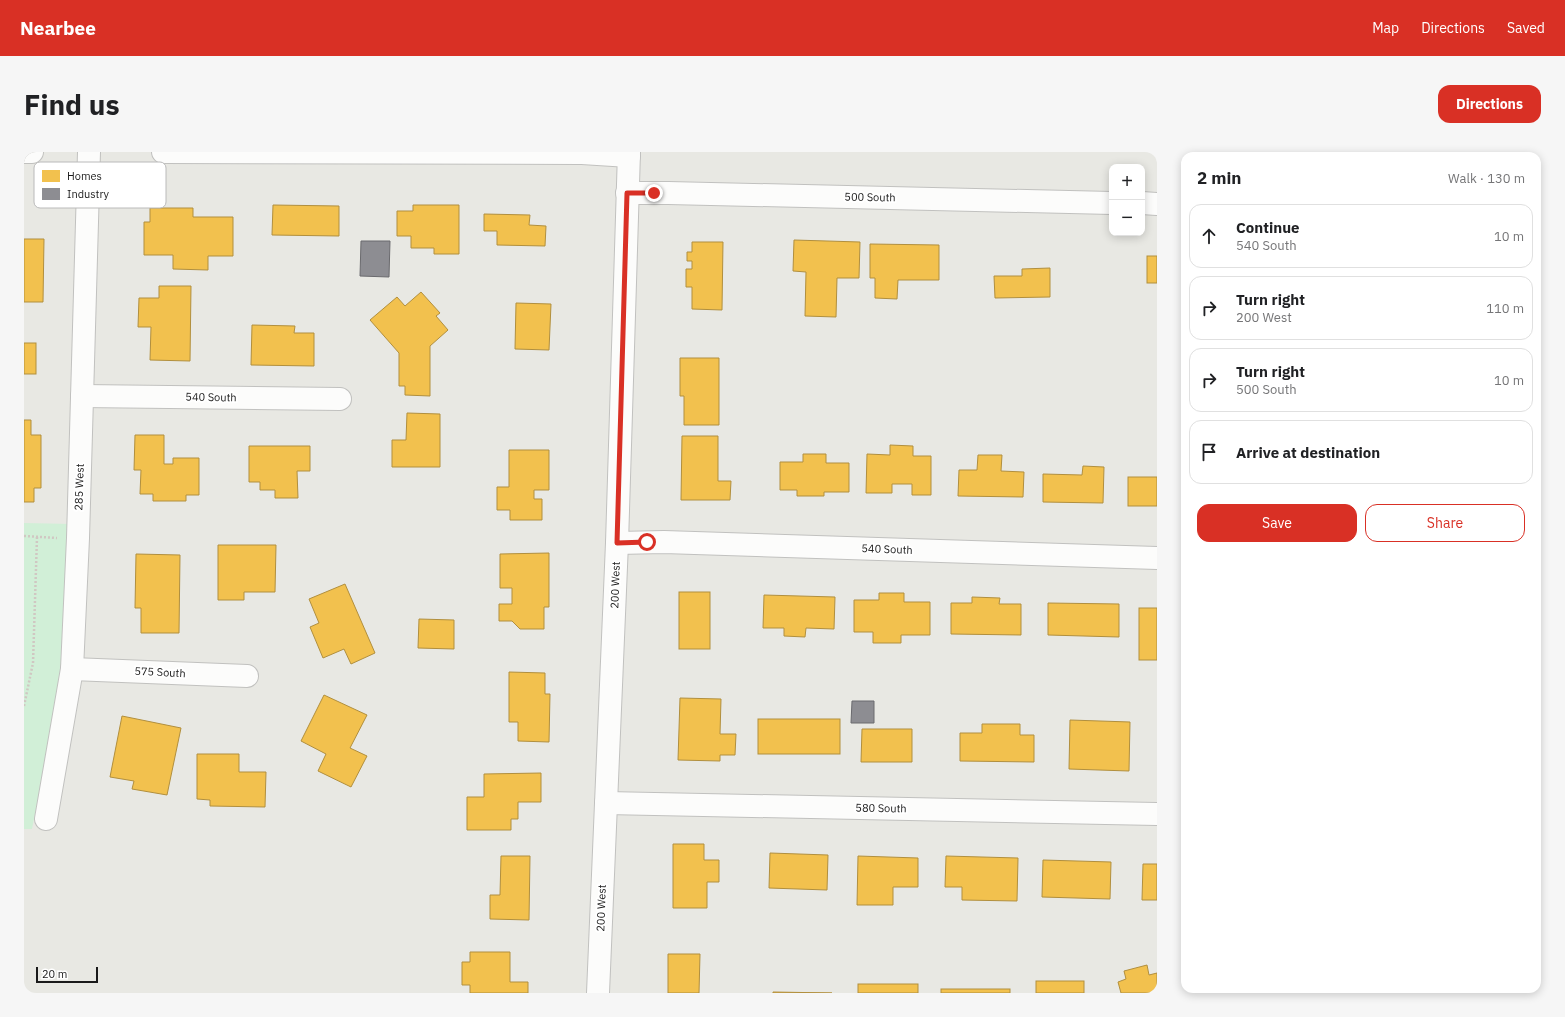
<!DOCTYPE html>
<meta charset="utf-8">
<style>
body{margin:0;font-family:"IBM Plex Sans",sans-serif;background:#f6f6f6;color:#202124}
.controls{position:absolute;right:12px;top:12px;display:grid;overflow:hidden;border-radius:8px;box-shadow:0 2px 10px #0003}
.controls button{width:36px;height:36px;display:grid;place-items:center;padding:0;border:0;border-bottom:1px solid #e0e0e0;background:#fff;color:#202124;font:20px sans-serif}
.scale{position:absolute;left:12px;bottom:10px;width:62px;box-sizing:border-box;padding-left:4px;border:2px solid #1a1a1a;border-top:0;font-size:11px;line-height:14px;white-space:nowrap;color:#1a1a1a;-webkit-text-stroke:3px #fff;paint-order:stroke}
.stop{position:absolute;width:12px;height:12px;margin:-9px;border:3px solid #d93025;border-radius:50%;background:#fff}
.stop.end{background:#d93025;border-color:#fff;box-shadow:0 1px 4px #0008}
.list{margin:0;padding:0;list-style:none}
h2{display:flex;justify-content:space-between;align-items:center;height:52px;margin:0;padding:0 16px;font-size:17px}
h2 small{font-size:13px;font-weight:400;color:#757577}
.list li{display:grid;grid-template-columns:26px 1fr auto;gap:12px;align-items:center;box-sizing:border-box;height:64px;margin:0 8px 8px;padding:0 8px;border:1px solid #e0e0e0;border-radius:12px}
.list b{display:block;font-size:15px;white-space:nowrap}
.list p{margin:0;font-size:13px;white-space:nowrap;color:#757577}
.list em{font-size:13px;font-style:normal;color:#757577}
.actions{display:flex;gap:8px;padding:12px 16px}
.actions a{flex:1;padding:9px 0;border:1px solid #d93025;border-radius:12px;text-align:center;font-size:14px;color:#d93025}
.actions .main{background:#d93025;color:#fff}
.icon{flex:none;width:22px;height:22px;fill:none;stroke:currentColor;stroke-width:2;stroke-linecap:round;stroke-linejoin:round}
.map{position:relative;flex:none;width:1133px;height:841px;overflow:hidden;border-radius:12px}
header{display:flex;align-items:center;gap:24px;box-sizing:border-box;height:56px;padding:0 20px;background:#d93025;color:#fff}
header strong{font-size:19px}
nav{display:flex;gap:22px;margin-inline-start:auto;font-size:14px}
.intro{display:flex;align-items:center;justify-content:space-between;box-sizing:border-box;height:96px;padding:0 24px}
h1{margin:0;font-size:28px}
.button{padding:10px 18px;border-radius:12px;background:#d93025;color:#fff;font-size:14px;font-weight:700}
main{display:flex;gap:24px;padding:0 24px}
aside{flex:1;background:#fff;border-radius:12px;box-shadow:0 2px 10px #0003}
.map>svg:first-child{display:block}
.park{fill:#d1efd7}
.homes{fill:#f2c14e;stroke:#b18f3e}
.industry{fill:#8d8d92;stroke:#6a6a6e}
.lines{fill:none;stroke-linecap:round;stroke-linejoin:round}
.minor-casing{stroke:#c1c1bf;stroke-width:24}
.path{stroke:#d0c7c2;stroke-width:2.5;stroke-dasharray:2 2;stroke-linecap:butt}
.minor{stroke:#fcfcfb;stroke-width:22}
.route{stroke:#d93025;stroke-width:5}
.labels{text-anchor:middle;stroke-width:4;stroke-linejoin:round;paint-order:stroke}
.street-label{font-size:11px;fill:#1a1a1a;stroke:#fff}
.key{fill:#fff;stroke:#bababa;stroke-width:1}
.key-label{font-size:11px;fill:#1a1a1a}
</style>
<header>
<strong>Nearbee</strong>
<nav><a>Map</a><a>Directions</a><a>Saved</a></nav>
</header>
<div class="intro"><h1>Find us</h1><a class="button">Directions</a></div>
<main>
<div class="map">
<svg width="1133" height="841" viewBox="0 0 1133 841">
<rect width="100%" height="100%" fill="#e8e8e3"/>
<path class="park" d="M0,371L48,372L42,508L8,677H0Z"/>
<g class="homes">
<path d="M249,53L315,54V84L248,83Z"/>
<path d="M389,53H435V102H410V96H387V84H373V59H389Z"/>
<path d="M126,56H169V65H209V104H184V118L149,117V103H120V70H126Z"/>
<path d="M460,62L506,63L505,73L522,74L521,94L473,93V79H460Z"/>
<path d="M0,87H20L19,150H0Z"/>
<path d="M770,88L836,90L835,126H813L812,165L781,164L782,120L769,119Z"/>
<path d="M668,90H699L698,158L668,157V135H662V117H668V109H663V100H668Z"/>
<path d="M846,92L915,93V128H874L873,147L851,146V126H846Z"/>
<rect x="1123" y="104" width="10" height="27"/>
<path d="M1026,116V145L971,146L970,124H998V117Z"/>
<path d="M135,134H167L166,209L126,208L127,175H114L115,146H135Z"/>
<path d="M397,140L416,161L412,164L424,178L406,194V244L381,243V234H375V201L346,168L373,145L381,154Z"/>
<path d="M492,151L527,152L525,198L491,197Z"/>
<path d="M228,173L271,174L270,181H290V214L227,213Z"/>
<rect x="0" y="191" width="12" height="31"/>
<path d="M656,206H695V273H660V244H656Z"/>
<path d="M383,261L416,262V315H368V288H382Z"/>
<path d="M0,268H7V283H17V336H10V350H0Z"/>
<path d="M111,283H140V312H149V306H175V343H162V349H129V342H116L117,318H110Z"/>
<path d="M658,284H694V329H707L706,348H657Z"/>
<path d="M866,293L889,294V304H907V343H888V332H868V341H842L843,302L866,303Z"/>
<path d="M225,294H286V319H273L274,346H251V338H236V330H225Z"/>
<path d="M485,298H525V338H510V347H518V368H486V358H473V335H485Z"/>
<path d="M779,302H802V311H825V340H800V344H773V338H756V310H779Z"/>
<path d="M954,303H978L977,319L1000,320L999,345L934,344L935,318H953Z"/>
<path d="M1059,314L1080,315L1079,351L1019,350V322L1058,323Z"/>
<rect x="1104" y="325" width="29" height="29"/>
<path d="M194,393H252L251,440H220V448H194Z"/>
<path d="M525,401V455H520V477H496L488,469H475V452H488V436H476V402Z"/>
<path d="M112,402L156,403L155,481H117V456H111Z"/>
<path d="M321,432L351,501L327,512L320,497L299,506L286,475L295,471L285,447Z"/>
<rect x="655" y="440" width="31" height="57"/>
<path d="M855,441H880V450H906V483H877V491H849V480H830V448H855Z"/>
<path d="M740,443L811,445L810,477L782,476L781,485L760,484V476H739Z"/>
<path d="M948,445L976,446L975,452H997V483L927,482V451H948Z"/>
<path d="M1024,451L1095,452V485L1024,483Z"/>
<rect x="1115" y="456" width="18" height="52"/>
<path d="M395,467L430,468V497L394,496Z"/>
<path d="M485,520L521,521V542H526L525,590L494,589V570H485Z"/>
<path d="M300,543L343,563L326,596L343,604L327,635L294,619L302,602L277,589Z"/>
<path d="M656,546L697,547L696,582H712L711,603H696V609L654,608Z"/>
<path d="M98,564L157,576L143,643L108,637L110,629L86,625Z"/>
<rect x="734" y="567" width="82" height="35"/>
<path d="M1046,568L1106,570L1105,619L1045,617Z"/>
<path d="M958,572H996V583H1010V610L936,609V581H958Z"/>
<path d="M838,577H888V610H837Z"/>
<path d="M173,602H215V620H242L241,655L186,654V648L173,647Z"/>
<path d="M517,621V650H494V667H487V678H443V645H460V622Z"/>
<path d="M649,692H680V708H695V730H683V756H649Z"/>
<path d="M746,701L804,703L803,738L745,736Z"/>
<path d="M477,704H506L505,768L466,767V743H476Z"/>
<path d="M834,704L894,706V735H869V753H833Z"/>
<path d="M922,704L994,706L993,749L938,748V735H921Z"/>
<path d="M1019,708L1087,710L1086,747L1018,745Z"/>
<path d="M1119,712H1133V748H1118Z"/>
<path d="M446,800H486V830H504V841H446V833H438V810H446Z"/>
<path d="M644,802H676L675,841H644Z"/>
<path d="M1123,813L1125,823L1133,821V841H1097L1094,830L1102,827L1100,819Z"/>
<rect x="1012" y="829" width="48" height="12"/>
<rect x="834" y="832" width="60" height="9"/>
<rect x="917" y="837" width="69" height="4"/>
<path d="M749,840L808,841H749Z"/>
</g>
<g class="industry">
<path d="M337,89H366L365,125L336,124Z"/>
<path d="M828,549H850V571H827Z"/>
</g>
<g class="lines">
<defs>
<g id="minor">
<path d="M0,0H8"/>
<path d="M139,0L558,1L605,4"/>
<path d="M603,41H644L1088,51"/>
<path d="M1118,51L1133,52"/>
<path d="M58,244L316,247"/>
<path d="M593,391L640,390L1133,406"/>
<path d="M48,517L223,524"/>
<path d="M582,651L1133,662"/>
<path d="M22,667L48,517L54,386L65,0"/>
<path d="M574,841L593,391L605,0"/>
</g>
</defs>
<use href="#minor" class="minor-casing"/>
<g class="path">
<path d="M0,384L33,386"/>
<path d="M0,554L9,511L13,385"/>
</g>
<use href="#minor" class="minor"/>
</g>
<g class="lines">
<path class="route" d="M623,390L593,391L603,41H630"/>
</g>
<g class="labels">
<g class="street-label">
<text transform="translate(846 45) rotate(1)" y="4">500 South</text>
<text transform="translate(187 245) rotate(1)" y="4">540 South</text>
<text transform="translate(55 335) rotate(-88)" y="4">285 West</text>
<text transform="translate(863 397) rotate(2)" y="4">540 South</text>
<text transform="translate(591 433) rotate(-88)" y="4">200 West</text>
<text transform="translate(136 520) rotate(3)" y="4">575 South</text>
<text transform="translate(857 656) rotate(1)" y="4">580 South</text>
<text transform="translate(577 756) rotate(-88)" y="4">200 West</text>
</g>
</g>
<rect x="10" y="10" width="132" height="46" rx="6" class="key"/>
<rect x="18" y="18" width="18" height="12" fill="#f2c14e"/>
<rect x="18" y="36" width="18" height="12" fill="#8d8d92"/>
<g class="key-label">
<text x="43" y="28">Homes</text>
<text x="43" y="46">Industry</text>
</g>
</svg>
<div class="controls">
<button>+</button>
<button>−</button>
</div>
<div class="scale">20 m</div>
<div class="stop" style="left:623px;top:390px"></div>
<div class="stop end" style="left:630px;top:41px"></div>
</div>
<aside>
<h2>2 min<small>Walk · 130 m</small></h2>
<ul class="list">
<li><svg class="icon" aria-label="ahead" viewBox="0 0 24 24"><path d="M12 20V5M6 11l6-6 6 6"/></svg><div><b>Continue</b><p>540 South</p></div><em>10 m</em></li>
<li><svg class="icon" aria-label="right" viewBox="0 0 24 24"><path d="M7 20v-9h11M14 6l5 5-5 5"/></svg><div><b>Turn right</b><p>200 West</p></div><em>110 m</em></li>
<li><svg class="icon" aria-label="right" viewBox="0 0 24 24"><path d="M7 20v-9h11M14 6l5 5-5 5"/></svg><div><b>Turn right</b><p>500 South</p></div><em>10 m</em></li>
<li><svg class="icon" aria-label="arrive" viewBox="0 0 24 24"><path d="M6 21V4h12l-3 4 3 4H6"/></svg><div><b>Arrive at destination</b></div></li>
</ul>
<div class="actions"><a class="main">Save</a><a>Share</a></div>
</aside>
</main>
